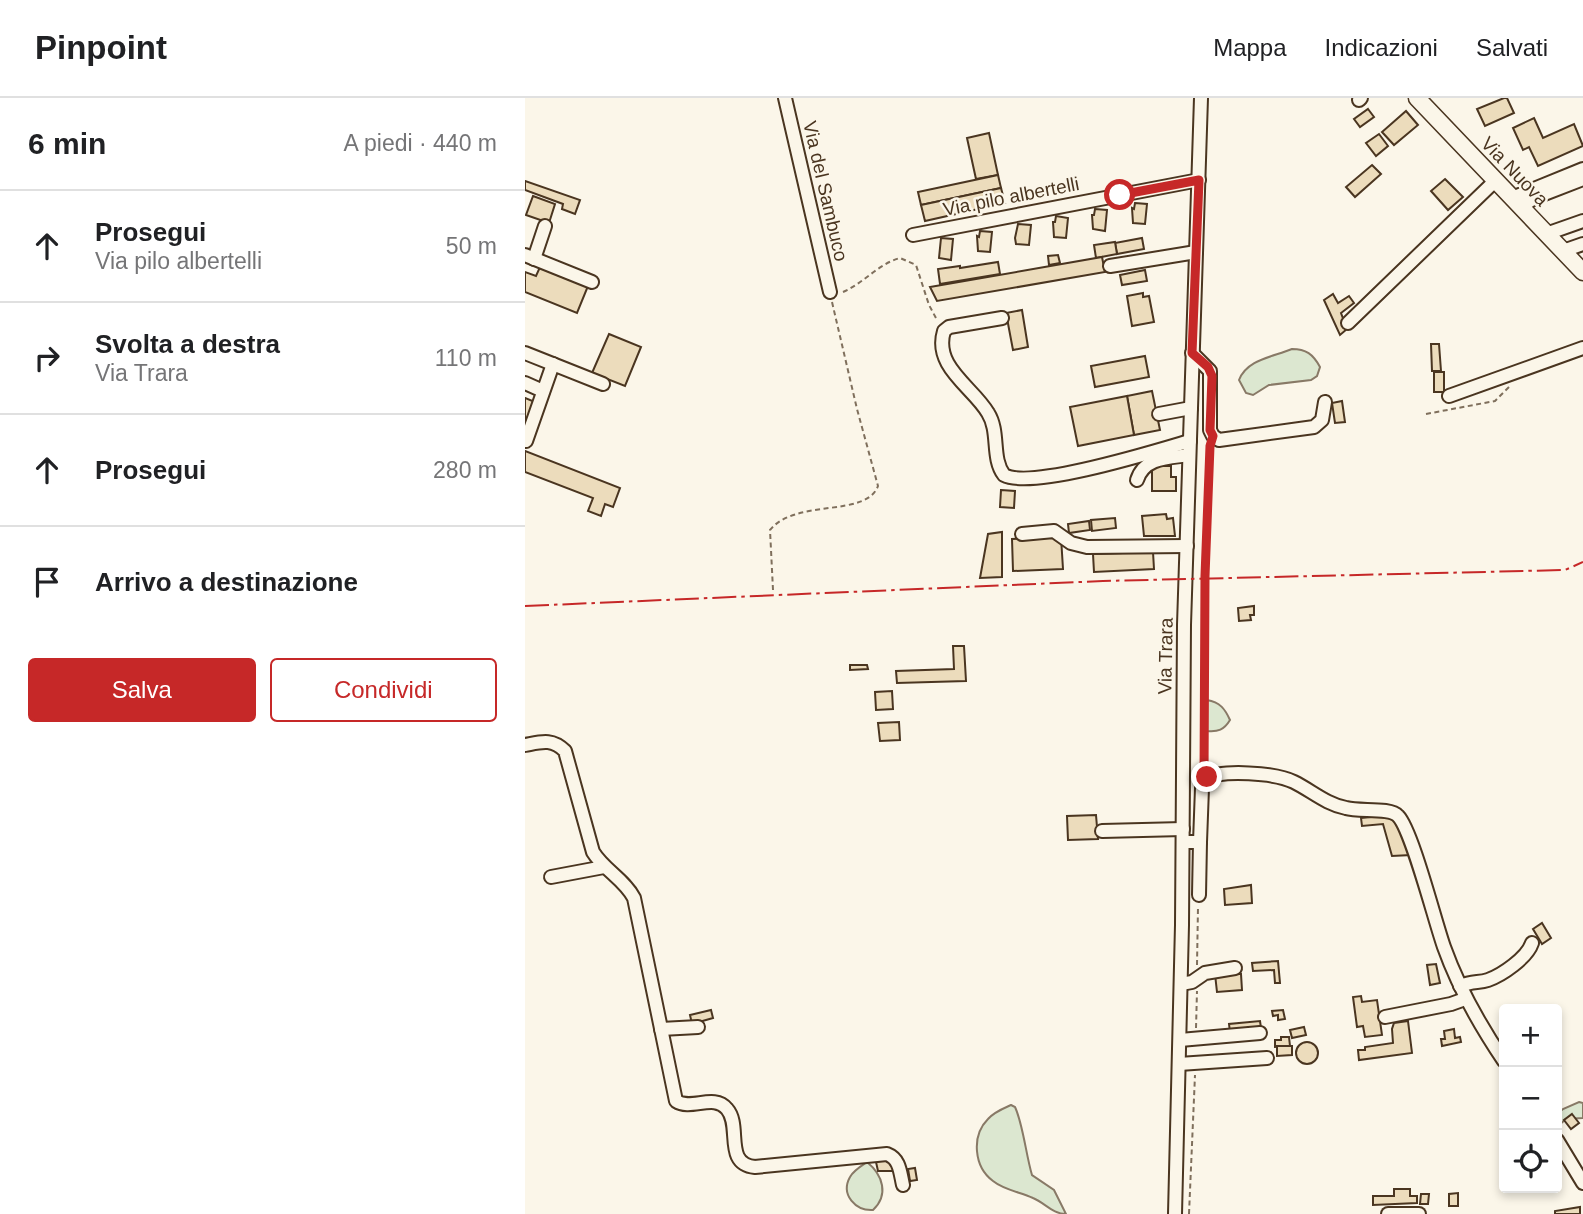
<!DOCTYPE html>
<html lang="it">
<meta charset="utf-8">
<style>
body{margin:0;font-family:Helvetica,sans-serif;background:#f6f6f6;color:#202124}
.controls{position:absolute;right:21px;bottom:21px;display:grid;overflow:hidden;border-radius:7px;box-shadow:0 4px 10px #0003}
.controls button{width:63px;height:63px;display:grid;place-items:center;padding:0;border:0;border-bottom:2px solid #e0e0e0;background:#fff;color:#202124;font:35px sans-serif}
.stop{position:absolute;width:21px;height:21px;margin:-16px;border:5px solid #c62828;border-radius:50%;background:#fff}
.stop.end{background:#c62828;border-color:#fff;box-shadow:0 2px 7px #0008}
.list{margin:0;padding:0;list-style:none}
h2{display:flex;justify-content:space-between;align-items:center;height:91px;margin:0;padding:0 28px;font-size:30px}
h2 small{font-size:23px;font-weight:400;color:#757577}
.list li{display:grid;grid-template-columns:46px 1fr auto;gap:21px;align-items:center;box-sizing:border-box;height:112px;padding:0 28px;border-top:2px solid #e0e0e0}
.list b{display:block;font-size:26px;white-space:nowrap}
.list p{margin:0;font-size:23px;white-space:nowrap;color:#757577}
.list em{font-size:23px;font-style:normal;color:#757577}
.actions{display:flex;gap:14px;padding:21px 28px}
.actions a{flex:1;padding:16px 0;border:2px solid #c62828;border-radius:7px;text-align:center;font-size:24px;color:#c62828}
.actions .main{background:#c62828;color:#fff}
.icon{flex:none;width:38px;height:38px;fill:none;stroke:currentColor;stroke-width:2;stroke-linecap:round;stroke-linejoin:round}
.map{position:relative;flex:none;width:1058px;height:1116px;overflow:hidden}
header{display:flex;align-items:center;gap:42px;box-sizing:border-box;height:98px;padding:0 35px;background:#fff;border-bottom:2px solid #e0e0e0}
header strong{font-size:33px}
nav{display:flex;gap:38px;margin-inline-start:auto;font-size:24px}
main{display:flex}
aside{flex:1;background:#fff}
.map>svg:first-child{display:block}
.green{fill:#dce7d0;stroke:#887966;stroke-width:2}
.building{fill:#ecdcbc;stroke:#4a3520;stroke-width:2}
.lines{fill:none;stroke-linecap:round;stroke-linejoin:round}
.minor-casing{stroke:#4a3520;stroke-width:16}
.major-casing{stroke:#4a3520;stroke-width:19}
.path{stroke:#7f6f5c;stroke-width:2;stroke-dasharray:5 3.5;stroke-linecap:butt}
.minor{stroke:#fbf6e9;stroke-width:12}
.major{stroke:#fbf6e9;stroke-width:16}
.power{stroke:#c62828;stroke-width:2;stroke-dasharray:24 5 3.5 5;stroke-linecap:butt}
.route{stroke:#c62828;stroke-width:9}
.labels{text-anchor:middle;stroke-width:5;stroke-linejoin:round;paint-order:stroke}
.street-label{font-size:19px;fill:#4a3520;stroke:#fbf6e9}
</style>
<header>
<strong>Pinpoint</strong>
<nav><a>Mappa</a><a>Indicazioni</a><a>Salvati</a></nav>
</header>
<main>
<aside>
<h2>6 min<small>A piedi · 440 m</small></h2>
<ul class="list">
<li><svg class="icon" aria-label="ahead" viewBox="0 0 24 24"><path d="M12 20V5M6 11l6-6 6 6"/></svg><div><b>Prosegui</b><p>Via pilo albertelli</p></div><em>50 m</em></li>
<li><svg class="icon" aria-label="right" viewBox="0 0 24 24"><path d="M7 20v-9h11M14 6l5 5-5 5"/></svg><div><b>Svolta a destra</b><p>Via Trara</p></div><em>110 m</em></li>
<li><svg class="icon" aria-label="ahead" viewBox="0 0 24 24"><path d="M12 20V5M6 11l6-6 6 6"/></svg><div><b>Prosegui</b></div><em>280 m</em></li>
<li><svg class="icon" aria-label="arrive" viewBox="0 0 24 24"><path d="M6 21V4h12l-3 4 3 4H6"/></svg><div><b>Arrivo a destinazione</b></div></li>
</ul>
<div class="actions"><a class="main">Salva</a><a>Condividi</a></div>
</aside>
<div class="map">
<svg width="1058" height="1116" viewBox="0 0 1058 1116">
<rect width="100%" height="100%" fill="#fbf6e9"/>
<g class="green">
<path d="M767,251C781,251 788,256 795,269L792,278L786,282L744,287L728,297L721,295L714,282C722,261 748,259 767,251Z"/>
<path d="M682,602C695,604 700,611 705,622C699,632 693,634 682,633Z"/>
<path d="M1054,1004L1058,1005V1020L1041,1021L1033,1028L1032,1016L1038,1011Z"/>
<path d="M486,1007L490,1009C498,1026 501,1057 507,1077L529,1092L541,1116C528,1116 520,1105 508,1100C495,1094 479,1092 468,1083C449,1069 446,1038 463,1021C469,1014 477,1011 486,1007Z"/>
<path d="M342,1064C358,1077 364,1097 348,1112C331,1113 315,1097 325,1079C328,1073 336,1068 342,1064Z"/>
</g>
<g class="building">
<path d="M979,0H982L989,15L960,28L952,11Z"/>
<path d="M843,11L849,19L835,29L829,21Z"/>
<path d="M881,13L893,27L869,47L857,34Z"/>
<path d="M1009,20L1018,40L1049,26L1058,48L1013,68L1004,49L998,52L988,30Z"/>
<path d="M464,35L473,77L451,81L442,40Z"/>
<path d="M854,36L863,48L851,58L841,45Z"/>
<path d="M847,67L856,76L830,99L821,89Z"/>
<path d="M473,77L476,90L396,107L393,94Z"/>
<path d="M920,81L938,99L923,112L906,93Z"/>
<path d="M0,83L55,102L50,116L37,111L38,106L0,92Z"/>
<path d="M476,90L480,105L400,123L396,107Z"/>
<path d="M8,98L30,106L24,125L1,117Z"/>
<path d="M610,105L622,106L620,126L608,125L607,110L609,111Z"/>
<path d="M570,111L582,112L580,133L568,131L567,117H569Z"/>
<path d="M531,118L543,120L541,140L529,139L528,124H530Z"/>
<path d="M493,126L506,127L504,147L491,146L490,140Z"/>
<path d="M455,133L467,134L465,154L453,153L452,138L454,139Z"/>
<path d="M416,140L428,141L426,162L414,160Z"/>
<path d="M617,140L619,151L592,156L590,145Z"/>
<path d="M590,144L592,156L571,160L569,147Z"/>
<path d="M533,157L535,165L524,167L523,158Z"/>
<path d="M577,159L580,174L412,203L405,189Z"/>
<path d="M473,164L475,176L415,186L413,171L435,168V170Z"/>
<path d="M15,169L63,188L52,215L0,194V174L11,178Z"/>
<path d="M620,172L622,183L597,187L595,177Z"/>
<path d="M618,195V199L624,198L629,224L607,228L602,198Z"/>
<path d="M808,196L813,205L824,198L829,205L816,215L822,231L815,237L799,202Z"/>
<path d="M497,212L503,249L488,252L481,215Z"/>
<path d="M84,236L116,249L100,288L67,275Z"/>
<path d="M906,246H914L916,273H907Z"/>
<path d="M620,258L624,279L570,289L566,268Z"/>
<rect x="909" y="274" width="10" height="20"/>
<path d="M627,293L635,332L609,337L602,298Z"/>
<path d="M602,298L609,337L553,348L545,309Z"/>
<path d="M0,300L10,304L0,329Z"/>
<path d="M817,303L820,324L810,325L807,305Z"/>
<path d="M0,353L95,390L88,409L80,406L76,418L63,413L68,400L0,374Z"/>
<path d="M627,368H646V379H651V393H627Z"/>
<path d="M476,392L490,393L489,410L475,409Z"/>
<path d="M641,416L642,421L648,420L650,438H619L617,418Z"/>
<path d="M590,420L591,430L567,433L566,422Z"/>
<path d="M564,423L565,432L544,435L543,426Z"/>
<path d="M477,434V479L455,480L463,436Z"/>
<path d="M536,439L538,471L488,473L487,441Z"/>
<path d="M628,454L629,471L569,474L568,456Z"/>
<path d="M729,508V517H725L726,522L714,523L713,510Z"/>
<path d="M428,548H439L441,583L372,585L371,573L429,571Z"/>
<path d="M325,567H342L343,571L325,572Z"/>
<path d="M367,593L368,611L351,612L350,594Z"/>
<path d="M374,624L375,642L355,643L353,625Z"/>
<path d="M571,717L573,741L543,742L542,718Z"/>
<path d="M866,717L876,723L886,757L867,758L858,726L837,728L836,720Z"/>
<path d="M726,787L727,805L700,807L699,791Z"/>
<path d="M1017,825L1026,840L1017,846L1008,831Z"/>
<path d="M753,863L755,885H750L749,872L728,873L727,865Z"/>
<path d="M911,866L915,885L905,887L902,867Z"/>
<path d="M690,876H716L717,892L692,894Z"/>
<path d="M836,898L837,904L852,902L857,937L840,939L838,928L832,929L828,899Z"/>
<path d="M186,912L188,920L167,926L165,917Z"/>
<path d="M758,912L760,921L753,922V917L748,918L747,913Z"/>
<path d="M735,923L736,930L705,934L704,926Z"/>
<path d="M883,923L887,955L834,962L833,952H840V949L868,945L867,931L869,925Z"/>
<path d="M779,929L781,937L767,940L765,932Z"/>
<path d="M929,931L930,940L935,939L936,944L917,948L916,941H920L919,933Z"/>
<path d="M756,939H764L765,948L750,949V942H756Z"/>
<circle cx="782" cy="955" r="11"/>
<path d="M752,948H767V957L752,958Z"/>
<path d="M1047,1016L1054,1025L1046,1031L1039,1022Z"/>
<path d="M359,1062L372,1064L373,1073H353L351,1064Z"/>
<path d="M390,1070L392,1082L385,1083L383,1071Z"/>
<path d="M869,1091H885V1098H892V1105L848,1107V1098H869Z"/>
<path d="M933,1095V1108H924V1096Z"/>
<path d="M896,1096H904L903,1106H895Z"/>
<path d="M1055,1109V1116H1030V1113Z"/>
</g>
<g class="lines">
<defs>
<g id="minor">
<path d="M260,0L305,194"/>
<path d="M834,2L836,0"/>
<path d="M987,100L1058,71"/>
<path d="M996,109L1009,100L1058,81"/>
<path d="M1021,136L1058,123"/>
<path d="M388,137L674,82"/>
<path d="M1038,153L1058,146"/>
<path d="M0,157L67,184"/>
<path d="M9,161L20,128"/>
<path d="M585,168L671,154"/>
<path d="M477,220L424,229L419,233C408,269 448,289 463,315C475,334 466,360 479,377C507,392 631,353 665,343"/>
<path d="M823,225L970,83"/>
<path d="M0,255L78,286"/>
<path d="M667,255L685,273V332L688,338L694,342L789,329L797,322L800,304"/>
<path d="M0,285L18,293"/>
<path d="M924,298L1058,250"/>
<path d="M634,316L666,310"/>
<path d="M1,343L28,266"/>
<path d="M612,382C619,359 644,360 664,357"/>
<path d="M497,436L529,433L546,445L562,449L662,448"/>
<path d="M0,647C16,644 27,640 40,653L68,754C79,772 99,781 109,800L151,1003C166,1013 189,995 202,1011C217,1028 198,1066 230,1069L362,1056C375,1061 375,1074 378,1087"/>
<path d="M577,733L658,731"/>
<path d="M658,744H675L677,690L679,681C697,671 751,675 769,684C787,693 801,706 821,710C834,714 865,709 873,718C887,732 910,824 919,849C934,891 954,926 979,963"/>
<path d="M26,779L79,769"/>
<path d="M674,797L675,744"/>
<path d="M656,886L667,884L680,875L710,870"/>
<path d="M935,888C947,883 954,885 963,882C977,877 1002,860 1007,845"/>
<path d="M860,919L926,906L940,901"/>
<path d="M136,931L173,929"/>
<path d="M655,942L735,935"/>
<path d="M654,966L742,960"/>
<path d="M1032,1042L1058,1085"/>
<path d="M650,1116L657,827L659,527L676,0"/>
<path d="M863,1116H894"/>
</g>
<path id="major" d="M892,0L1058,174"/>
</defs>
<use href="#minor" class="minor-casing"/>
<use href="#major" class="major-casing"/>
<g class="path">
<path d="M318,194C339,185 353,166 375,160L391,167L404,207L412,222"/>
<path d="M901,316L970,303L984,289"/>
<path d="M248,492L245,432C271,400 341,420 353,388L332,311L307,204"/>
<path d="M679,669L680,478L685,349"/>
<path d="M672,867L673,809"/>
<path d="M671,930L672,893"/>
<path d="M664,1116L670,977"/>
</g>
<use href="#minor" class="minor"/>
<use href="#major" class="major"/>
<path class="power" d="M0,508L578,483L1040,472L1058,464"/>
</g>
<g class="lines">
<path class="route" d="M595,97L674,82L667,255L683,269L687,278L685,332L688,338L685,348L680,478L679,681L682,679"/>
</g>
<g class="labels">
<g class="street-label">
<text transform="translate(990 73) rotate(46)" y="7">Via Nuova</text>
<text transform="translate(301 93) rotate(77)" y="7">Via del Sambuco</text>
<text transform="translate(486 98) rotate(-11)" y="7">Via pilo albertelli</text>
<text transform="translate(640 558) rotate(-89)" y="7">Via Trara</text>
</g>
</g>
</svg>
<div class="controls">
<button>+</button>
<button>−</button>
<button><svg class="icon" aria-label="locate" viewBox="0 0 24 24"><circle cx="12" cy="12" r="6"/><path d="M12 2v4M12 18v4M2 12h4M18 12h4"/></svg></button>
</div>
<div class="stop" style="left:595px;top:97px"></div>
<div class="stop end" style="left:682px;top:679px"></div>
</div>
</main>
